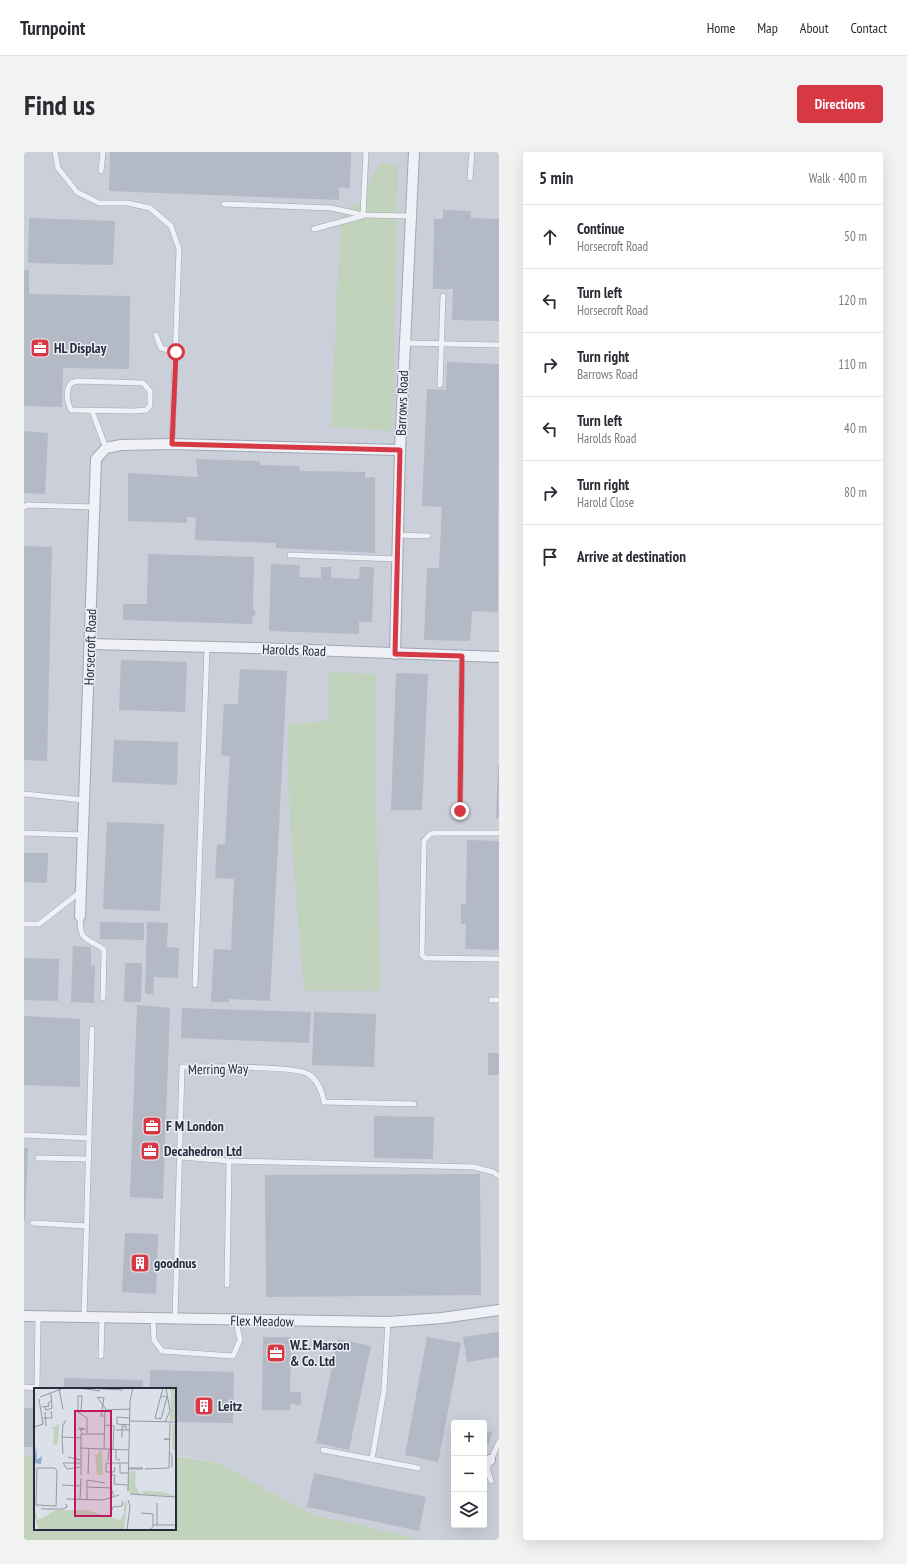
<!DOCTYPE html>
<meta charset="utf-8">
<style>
body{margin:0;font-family:"PT Sans Narrow",sans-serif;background:#f2f2f3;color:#2b2b33}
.controls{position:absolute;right:12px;bottom:12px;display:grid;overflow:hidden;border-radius:4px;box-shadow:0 4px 16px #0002}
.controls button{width:36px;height:36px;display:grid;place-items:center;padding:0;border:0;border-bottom:1px solid #e1e1e2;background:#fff;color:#2b2b33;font:20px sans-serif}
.stop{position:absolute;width:12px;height:12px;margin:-9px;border:3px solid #d63844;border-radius:50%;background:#fff}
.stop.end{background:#d63844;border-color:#fff;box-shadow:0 1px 4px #0008}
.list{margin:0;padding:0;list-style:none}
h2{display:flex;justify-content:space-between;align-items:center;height:52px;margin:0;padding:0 16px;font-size:17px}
h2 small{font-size:13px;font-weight:400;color:#7c7c81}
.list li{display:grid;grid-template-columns:26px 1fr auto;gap:12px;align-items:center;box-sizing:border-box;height:64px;padding:0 16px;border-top:1px solid #e1e1e2}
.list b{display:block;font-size:15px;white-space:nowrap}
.list p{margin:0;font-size:13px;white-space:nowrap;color:#7c7c81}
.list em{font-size:13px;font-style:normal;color:#7c7c81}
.icon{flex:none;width:22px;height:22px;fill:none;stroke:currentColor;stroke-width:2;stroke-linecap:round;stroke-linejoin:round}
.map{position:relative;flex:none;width:475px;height:1388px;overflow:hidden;border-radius:4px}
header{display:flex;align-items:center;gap:24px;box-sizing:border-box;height:56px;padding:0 20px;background:#fff;border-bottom:1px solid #e1e1e2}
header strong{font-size:19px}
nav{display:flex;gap:22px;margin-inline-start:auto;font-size:14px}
.intro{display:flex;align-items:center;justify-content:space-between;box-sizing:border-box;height:96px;padding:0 24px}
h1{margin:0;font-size:28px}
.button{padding:10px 18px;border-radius:4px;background:#d63844;color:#fff;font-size:14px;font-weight:700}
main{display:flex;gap:24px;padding:0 24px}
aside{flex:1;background:#fff;border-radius:4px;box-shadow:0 4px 16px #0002}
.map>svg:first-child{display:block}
.built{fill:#cacfda;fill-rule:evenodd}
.green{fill:#c1d2bd}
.building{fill:#b3b9c5}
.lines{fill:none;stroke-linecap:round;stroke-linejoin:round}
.lane-casing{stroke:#a1a7b2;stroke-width:6}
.street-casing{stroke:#a1a7b2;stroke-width:12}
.lane{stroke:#eff1f6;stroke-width:5}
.street{stroke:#eff1f6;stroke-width:10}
.route{stroke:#d63844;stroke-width:5}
.labels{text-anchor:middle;stroke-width:3;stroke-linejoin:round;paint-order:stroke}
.poi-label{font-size:14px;font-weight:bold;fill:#252d3f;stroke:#eceff5;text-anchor:start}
.street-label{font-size:14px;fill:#252d3f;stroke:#eceff5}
.inset-road{fill:none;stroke:#9398a4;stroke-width:1}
.view{fill:#c2185b;fill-opacity:0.15;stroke:#c2185b;stroke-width:2}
.inset-edge{fill:none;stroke:#252d3f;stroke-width:2}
</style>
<header>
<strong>Turnpoint</strong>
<nav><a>Home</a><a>Map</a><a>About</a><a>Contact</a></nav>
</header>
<div class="intro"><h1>Find us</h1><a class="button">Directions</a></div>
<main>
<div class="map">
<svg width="475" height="1388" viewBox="0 0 475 1388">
<rect width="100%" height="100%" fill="#dce0e8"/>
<path class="built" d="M0,0H475V1388H393L292,1364L194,1311L151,1303V1237H11V1305H0ZM430,1271H460V1373H430Z"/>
<g class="green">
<path d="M358,10L374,15L369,279L307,275L317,60L339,47L348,23Z"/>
<path d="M305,520L352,522V652L357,839H280L266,671L264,572L305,569Z"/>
<path d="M0,1304H11V1377H151V1304L194,1311L292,1364L332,1372L398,1388H0Z"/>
</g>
<g class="building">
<path d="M86,0H327L326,36L315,35V48L85,39Z"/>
<path d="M419,58L447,59V66L475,67V169L428,168L429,137H409L410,67H419Z"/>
<path d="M5,66L91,69L89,113L4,111Z"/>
<path d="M0,118H5V142L106,144L105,217L39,216L38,255L0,254Z"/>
<path d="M423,210L475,212L474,460L448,459L446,489L400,488L403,416H415L418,355L398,354L403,237L422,238Z"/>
<path d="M0,279L24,281L21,342L0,341Z"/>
<path d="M172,307L236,309V313L275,314L276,319L341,320V326L351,325V401L252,396V391L171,388L172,365H163V371L104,369V321L174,325Z"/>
<path d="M0,394L28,395L23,609L0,608Z"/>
<path d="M124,402L230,405L229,458H231V464H229L228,472L99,468V452H123Z"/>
<path d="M247,412L276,413L275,425L297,426V415H307V426L335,427L336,415H350L348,470H335V482L245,479Z"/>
<path d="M97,508L163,510L161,560L95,558Z"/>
<path d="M216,517L263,519L246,849L205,847V850H187L190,797L207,798L210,727L191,726L193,692L201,693L206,604L197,603L200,552H214Z"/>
<path d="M372,521L404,522L398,658H367Z"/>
<path d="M90,588L154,590L153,633L88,630Z"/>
<path d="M474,613H475V666H472Z"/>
<path d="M83,670L140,672L136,759L79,757Z"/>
<path d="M443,688L475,689V798L441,797L442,772H437V752H442Z"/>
<path d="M0,701H24L23,731L0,730Z"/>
<path d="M76,770L120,771V788L76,787Z"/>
<path d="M123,770L144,771L143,795L155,796L154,826L130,825L129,842H121Z"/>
<path d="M49,794L67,795V813H71L70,851L47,850Z"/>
<path d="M0,806L35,807L34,849L0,848Z"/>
<path d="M101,811H118L117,850H100Z"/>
<path d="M113,853L146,856L139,1047L106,1045Z"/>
<path d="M158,856L287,860L285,891L157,886Z"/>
<path d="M290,860L352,862L350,915L288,913Z"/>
<path d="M0,864L56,867V935L0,933Z"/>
<rect x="464" y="901" width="11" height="22"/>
<path d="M350,964L410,965L409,1007L350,1006Z"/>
<path d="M0,996H4L1,1068H0Z"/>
<path d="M456,1022L457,1143L242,1145L241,1023Z"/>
<path d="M101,1081L134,1082L132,1142L98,1140Z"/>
<path d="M475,1180V1205L443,1210L439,1185Z"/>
<path d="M239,1185H267L266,1240H277V1253L266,1252V1258H238Z"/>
<path d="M403,1185L437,1191L414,1310L381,1303Z"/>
<path d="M314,1187L347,1194L325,1298L292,1291Z"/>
<path d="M126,1218L210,1220L209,1271L151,1270V1237H126Z"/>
<path d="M40,1226L119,1228V1237H40Z"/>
<rect x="0" y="1256" width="11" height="39"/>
<path d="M461,1279L468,1280L465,1292L460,1291Z"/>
<path d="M290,1321L402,1345L395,1379L283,1355Z"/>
</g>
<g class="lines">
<defs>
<g id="lane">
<path d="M31,0L34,16L53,40L75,51H104L126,56L147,74L155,97L148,292"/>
<path d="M342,0L339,63L386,64"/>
<path d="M77,19L79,0"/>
<path d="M446,26L448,0"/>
<path d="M200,52L307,56L339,63"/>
<path d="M290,77L338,64"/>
<path d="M132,183L137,196L152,200"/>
<path d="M381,191L475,193"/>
<path d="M54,229L119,231L126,239V254L122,258L110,259L47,258C43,249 41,239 47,231Z"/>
<path d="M416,233L419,144"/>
<path d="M68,259L82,296"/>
<path d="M0,355L3,353L71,355"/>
<path d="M374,383L404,384"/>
<path d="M266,403L373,407"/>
<path d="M0,642L60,648"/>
<path d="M436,659L438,504"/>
<path d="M0,681L59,683"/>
<path d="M475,681H410L405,683L400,689L398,803L401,806L475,807"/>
<path d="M56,764C57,783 55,784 73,793C76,795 78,795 80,799L79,846"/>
<path d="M0,772H15L56,740"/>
<path d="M171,833L183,496"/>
<path d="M467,848H475"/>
<path d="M0,983L65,986"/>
<path d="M156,1005L205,1009L450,1015L469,1020L475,1024"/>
<path d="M14,1006L64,1007"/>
<path d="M9,1071L63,1074"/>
<path d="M203,1133L205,1009"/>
<path d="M60,1165L68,877"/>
<path d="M129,1167L130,1188L138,1199L209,1204L216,1188L212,1168"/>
<path d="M151,1167L158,915C179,915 271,913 284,922C294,928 298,939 300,950L390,952"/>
<path d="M77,1204L78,1166"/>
<path d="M0,1235L13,1236L14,1164"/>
<path d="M299,1298L394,1316"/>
<path d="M348,1307L360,1238L364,1170"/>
<path d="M467,1329L463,1316L475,1290"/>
</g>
<g id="street">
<path d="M66,492L232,496L475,505"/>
<path d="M371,502L376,298L390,0"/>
<path d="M56,764L72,307L82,296L97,293L148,292L376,298"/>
<path d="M0,1164L364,1170L418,1166L475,1158"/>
<path d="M460,1310L466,1308"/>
</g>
</defs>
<use href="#lane" class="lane-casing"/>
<use href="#street" class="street-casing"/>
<use href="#lane" class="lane"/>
<use href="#street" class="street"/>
</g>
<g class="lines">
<path class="route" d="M152,200L148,292L376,298L371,502L438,504L436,659"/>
</g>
<defs>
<symbol id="office-square" viewBox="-11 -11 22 22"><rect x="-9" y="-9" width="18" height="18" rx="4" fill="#d63844" stroke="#eceff5"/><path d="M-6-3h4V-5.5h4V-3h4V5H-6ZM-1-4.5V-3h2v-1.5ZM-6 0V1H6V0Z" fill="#fff"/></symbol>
<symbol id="building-square" viewBox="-11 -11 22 22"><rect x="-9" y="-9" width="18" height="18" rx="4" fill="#d63844" stroke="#eceff5"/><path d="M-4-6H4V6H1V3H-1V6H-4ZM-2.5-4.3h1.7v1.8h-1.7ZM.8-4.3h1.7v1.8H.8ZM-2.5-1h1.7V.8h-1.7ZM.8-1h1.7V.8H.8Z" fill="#fff"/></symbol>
</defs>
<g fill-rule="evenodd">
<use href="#office-square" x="5" y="185" width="22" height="22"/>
<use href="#office-square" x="117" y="963" width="22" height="22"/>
<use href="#office-square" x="115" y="988" width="22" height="22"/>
<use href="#building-square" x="105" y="1100" width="22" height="22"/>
<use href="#office-square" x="241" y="1190" width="22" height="22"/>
<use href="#building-square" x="169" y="1243" width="22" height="22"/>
</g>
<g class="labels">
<g class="poi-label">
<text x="30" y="201">HL Display</text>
<text x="142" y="979">F M London</text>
<text x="140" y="1004">Decahedron Ltd</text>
<text x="130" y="1116">goodnus</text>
<text x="266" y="1198">W.E. Marson<tspan x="266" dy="16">&amp; Co. Ltd</tspan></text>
<text x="194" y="1259">Leitz</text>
</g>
<g class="street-label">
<text transform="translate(378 251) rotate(-88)" y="5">Barrows Road</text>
<text transform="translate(66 495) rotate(-88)" y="5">Horsecroft Road</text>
<text transform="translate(270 498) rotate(2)" y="5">Harolds Road</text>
<text transform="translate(194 917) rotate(-1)" y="5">Merring Way</text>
<text transform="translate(238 1169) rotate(1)" y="5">Flex Meadow</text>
</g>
</g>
<g transform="translate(10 1236)">
<rect width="142" height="142" fill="#dce0e8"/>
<path d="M135,0H142V32L136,33L137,4ZM142,35V62H138V37ZM25,36L24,56L19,57L20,41H16ZM65,62L68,63L69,87H63L61,66H64ZM96,83H102L101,96L105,105L108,106L109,103L128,104L142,108L97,106L93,101ZM93,114L90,142H5L0,126V120L4,132L22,122H52L86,132L90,126V115Z" fill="#c1d2bd"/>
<path d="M2,58L3,72L8,68L7,76L0,75Z" fill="#94abcb"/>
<path class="inset-road" d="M45,0L66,3M25,1L29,21M54,2V0L89,2M127,8L133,9L127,31L121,30L129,0M6,9L30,0M63,9L70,10L67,28H71M63,9L72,21M8,19L15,18L14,15L18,13M11,19L12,22L18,20L17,6M11,24L12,38M47,24L48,8H44V24L53,30V45M9,30H18L17,23M95,30L83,29V36L96,37M32,32L29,37L28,49L47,50M96,33L142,34M131,34L136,23L132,0M71,37L80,38L79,61M0,39L9,36L5,11M46,42L51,41L45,40L48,45M82,42H96M28,49L29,66M88,50V38H92V42M136,52L130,51H136M46,60L95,62M70,61L71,22L96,21M82,61V71L86,72M136,65L138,67V79M34,69L46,72M74,73L75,61M46,79L33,81L29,75H46M81,79L80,84H72V75H86M3,80H21L23,83L22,118L2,117ZM95,80H109M94,81H109M111,81L135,80L136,35M94,85H86V75H95M54,86L55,61M47,87V46H70M77,87H81L80,96L93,97M28,97L46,98M53,99L77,100L80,108M94,103L96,13L99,0M96,106L142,109M32,111L69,112L85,107M46,112L47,90M53,112V92L71,95M7,121H29L33,119L32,116M77,124L79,119L88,118L89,113M107,125L119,126V138M123,137V115M93,142L96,118L94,112M116,142L120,137H142"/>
<path class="view" d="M41,23H77V128H41Z"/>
<rect width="142" height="142" class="inset-edge"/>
</g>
</svg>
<div class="controls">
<button>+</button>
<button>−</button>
<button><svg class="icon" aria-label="layers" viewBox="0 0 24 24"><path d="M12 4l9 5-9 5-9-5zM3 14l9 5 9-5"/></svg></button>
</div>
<div class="stop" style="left:152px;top:200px"></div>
<div class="stop end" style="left:436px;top:659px"></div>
</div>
<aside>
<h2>5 min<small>Walk · 400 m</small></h2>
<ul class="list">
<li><svg class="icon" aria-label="ahead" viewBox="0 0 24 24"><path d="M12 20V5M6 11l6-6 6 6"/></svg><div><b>Continue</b><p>Horsecroft Road</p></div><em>50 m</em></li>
<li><svg class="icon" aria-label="left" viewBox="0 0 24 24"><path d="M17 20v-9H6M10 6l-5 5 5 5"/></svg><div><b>Turn left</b><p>Horsecroft Road</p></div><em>120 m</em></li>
<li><svg class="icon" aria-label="right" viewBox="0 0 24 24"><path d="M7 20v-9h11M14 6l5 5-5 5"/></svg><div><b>Turn right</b><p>Barrows Road</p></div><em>110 m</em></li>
<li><svg class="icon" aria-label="left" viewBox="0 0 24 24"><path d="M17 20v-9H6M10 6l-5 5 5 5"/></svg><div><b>Turn left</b><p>Harolds Road</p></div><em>40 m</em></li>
<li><svg class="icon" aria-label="right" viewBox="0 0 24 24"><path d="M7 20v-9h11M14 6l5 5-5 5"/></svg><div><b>Turn right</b><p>Harold Close</p></div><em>80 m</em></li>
<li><svg class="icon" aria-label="arrive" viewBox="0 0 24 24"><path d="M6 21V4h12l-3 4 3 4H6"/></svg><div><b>Arrive at destination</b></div></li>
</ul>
</aside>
</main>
